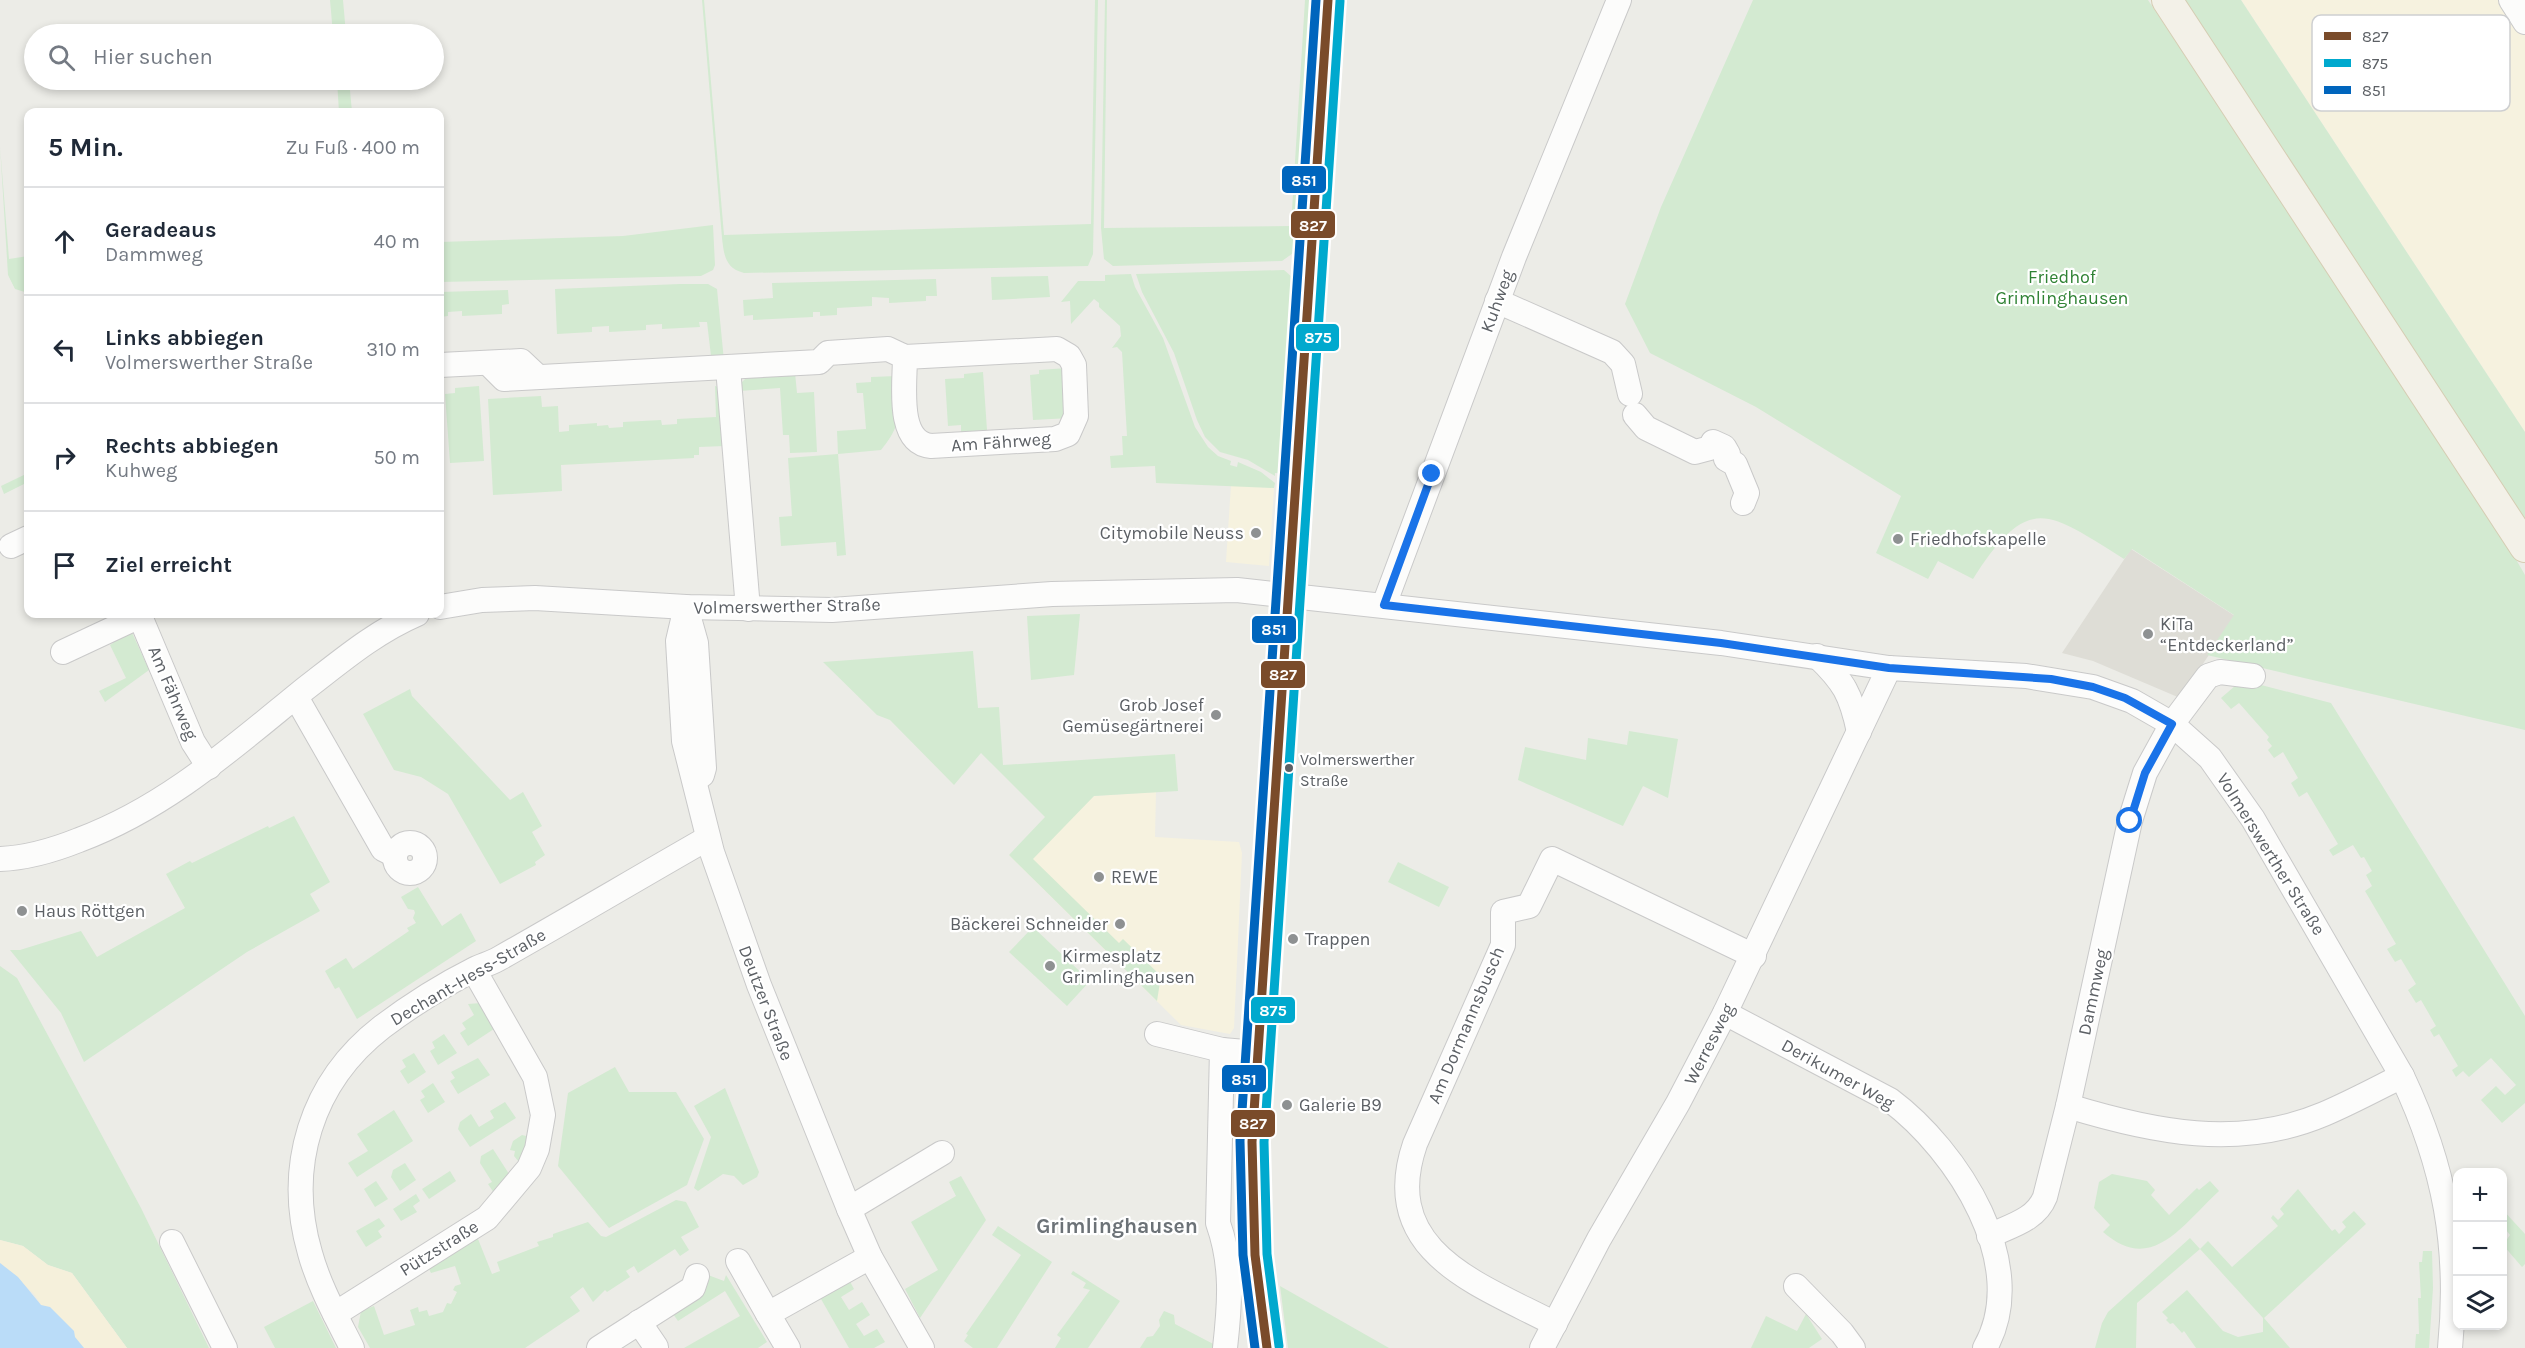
<!DOCTYPE html>
<html lang="de">
<meta charset="utf-8">
<style>
body{margin:0;font-family:Karla,sans-serif;background:#f6f6f7;color:#1f2937}
.controls{position:absolute;right:18px;bottom:18px;display:grid;overflow:hidden;border-radius:12px;box-shadow:0 3px 9px #0003}
.controls button{width:54px;height:54px;display:grid;place-items:center;padding:0;border:0;border-bottom:2px solid #e0e1e3;background:#fff;color:#1f2937;font:30px sans-serif}
.stop{position:absolute;width:18px;height:18px;margin:-14px;border:4px solid #1a73e8;border-radius:50%;background:#fff}
.stop.end{background:#1a73e8;border-color:#fff;box-shadow:0 2px 6px #0008}
.list{margin:0;padding:0;list-style:none}
h2{display:flex;justify-content:space-between;align-items:center;height:78px;margin:0;padding:0 24px;font-size:26px}
h2 small{font-size:20px;font-weight:400;color:#747a83}
.list li{display:grid;grid-template-columns:39px 1fr auto;gap:18px;align-items:center;box-sizing:border-box;height:108px;padding:0 24px;border-top:2px solid #e0e1e3}
.list b{display:block;font-size:22px;white-space:nowrap}
.list p{margin:0;font-size:20px;white-space:nowrap;color:#747a83}
.list em{font-size:20px;font-style:normal;color:#747a83}
.icon{flex:none;width:33px;height:33px;fill:none;stroke:currentColor;stroke-width:2;stroke-linecap:round;stroke-linejoin:round}
.map{position:relative;flex:none;width:2525px;height:1348px;overflow:hidden}
.search{position:absolute;background:#fff;box-shadow:0 3px 9px #0003;left:24px;top:24px;width:420px;height:66px;display:flex;align-items:center;gap:15px;box-sizing:border-box;padding:0 21px;border-radius:33px;color:#747a83;font-size:22px}
.panel{position:absolute;background:#fff;box-shadow:0 3px 9px #0003;left:24px;top:108px;width:420px;height:510px;border-radius:12px}
.map>svg:first-child{display:block}
.commercial{fill:#f6f2df}
.education{fill:#deddd6}
.green{fill:#d3ead1}
.sand{fill:#f5f0db}
.water{fill:#badcf8}
.lines{fill:none;stroke-linecap:round;stroke-linejoin:round}
.minor-casing{stroke:#c9c9c9;stroke-width:26}
.major-casing{stroke:#d5cdb3;stroke-width:32}
.minor{stroke:#fcfcfb;stroke-width:24}
.major{stroke:#f3f1e8;stroke-width:30}
.bus-1-casing{stroke:#fff;stroke-width:14}
.bus-2-casing{stroke:#fff;stroke-width:14}
.bus-3-casing{stroke:#fff;stroke-width:14}
.bus-1{stroke:#7a4b2a;stroke-width:9}
.bus-2{stroke:#00a9ce;stroke-width:9}
.bus-3{stroke:#0065bd;stroke-width:9}
.route{stroke:#1a73e8;stroke-width:8}
.poi-dot{fill:#8e9192;stroke:#fff;stroke-width:2}
.bus-dot{fill:#5c6065;stroke:#fff;stroke-width:2}
.labels{text-anchor:middle;stroke-width:4.5;stroke-linejoin:round;paint-order:stroke}
.bus-label{font-size:16px;fill:#5c6065;stroke:#fff;text-anchor:start}
.park-label{font-size:18px;fill:#2f8234;stroke:#fff}
.street-label{font-size:18px;fill:#5c6065;stroke:#fff}
.poi-label{font-size:18px;fill:#5c6065;stroke:#fff;text-anchor:start}
.quarter-label{font-size:21px;font-weight:bold;fill:#6c7277;stroke:#fff}
.key{fill:#fff;stroke:#cecfd1;stroke-width:1.5}
.key-label{font-size:16px;fill:#5c6065}
.line-badge{stroke:#fff;stroke-width:2}
.badge-label{font-size:16px;text-anchor:middle;font-weight:bold;fill:#fff}
</style>
<div class="map">
<svg width="2525" height="1348" viewBox="0 0 2525 1348">
<rect width="100%" height="100%" fill="#ecece7"/>
<g class="commercial">
<path d="M2241,0H2525V432Z"/>
<path d="M1231,485L1274,488L1269,566L1226,562Z"/>
<path d="M1156,792L1155,837L1239,842L1242,853L1234,1028L1230,1034L1181,1025L1009,855L1094,796Z"/>
</g>
<path class="education" d="M2131,549L2235,616L2180,698L2093,661L2062,653Z"/>
<g class="green">
<path d="M330,0H343L346,34H333Z"/>
<path d="M702,0H704L724,235L1091,224L1095,0H1098L1093,254L1088,266L744,273C725,268 724,255 722,238Z"/>
<path d="M1105,0H1107L1104,228L1291,226L1305,0H1318L1302,239L1296,251L1282,261L1113,266L1104,259L1101,228Z"/>
<path d="M1753,0H2148L2495,523L2525,575V730L2207,655L2234,615L2132,549L2124,559C2048,512 2029,491 1973,579L1938,561L1928,579L1876,553L1901,496L1756,407L1650,353L1625,304L1661,207Z"/>
<path d="M2180,0H2241L2525,432V527Z"/>
<path d="M337,80H349L352,112H339Z"/>
<path d="M0,146L9,259L28,256V293L15,289L8,275Z"/>
<path d="M713,225L715,265L713,270L701,276L440,282V242L623,236Z"/>
<path d="M1284,270L1292,277L1298,295L1287,474L1275,473V476L1248,460L1220,452L1205,437L1197,420L1174,353L1142,292L1136,274Z"/>
<path d="M1131,274L1135,287L1163,338L1195,427L1208,447L1218,456L1231,461L1230,465L1237,467L1238,462L1261,472L1275,483L1274,488L1156,483L1155,466L1111,468L1110,456L1123,455L1122,436H1127L1122,352L1117,347L1112,348L1121,336L1120,326L1099,307V303L1094,299L1071,324L1070,301L1061,302L1078,281H1105V275Z"/>
<path d="M1048,276L1050,297L992,300L991,277Z"/>
<path d="M936,279L937,296H926V301L889,303V298L872,297V306L837,308V315L820,316V312H813V317L753,320V315L744,316L743,300L773,298L772,283Z"/>
<path d="M680,284H708L717,289L724,361L717,363L711,356L707,322H699L700,327L662,329V324L646,325V330L609,332V326L592,327V332L557,334L555,289Z"/>
<path d="M508,290L509,304L502,305V314L462,316V311L448,312V316L440,317V292Z"/>
<path d="M1067,368L1070,418L1033,420L1030,375L1039,374V370Z"/>
<path d="M983,372L987,430L961,432V425L948,426L945,379L964,378V374Z"/>
<path d="M795,373L797,393L814,392L817,452L790,453L789,435H783L780,388L739,391L738,386L748,376Z"/>
<path d="M897,376C898,410 905,421 881,450L838,454L846,555L837,556L836,542L781,546L779,517L792,516L788,458L838,454L837,431L866,429L863,393H857L856,383L871,382V377Z"/>
<path d="M479,386L484,461L450,463L445,394L455,393V388Z"/>
<path d="M715,386L722,388L725,446L699,447V455H694V458L561,465L562,491L493,495L488,399L541,396L542,407L558,406L559,432L569,431V425L597,423V426L608,425L609,428L623,427V422L661,420L662,425L677,424V419L716,417Z"/>
<path d="M28,473V482L4,494L1,486Z"/>
<path d="M1080,614L1074,675L1031,680L1027,616Z"/>
<path d="M129,626L149,670L105,702L99,691L126,678L110,645L113,643L109,635Z"/>
<path d="M973,651L978,708L999,707L1003,765L1175,754L1178,791L1094,796L1033,859L1119,943L1123,939L1161,976L1157,1001L1009,855L1045,817L981,753L954,785L890,720L877,715L823,662Z"/>
<path d="M2242,680L2331,703L2525,1016V1103L2502,1123L2481,1100L2496,1086L2505,1095L2516,1085L2491,1058L2469,1077L2463,1071L2456,1077L2452,1070L2458,1066L2439,1034L2434,1037L2430,1030L2436,1026L2421,1000L2416,1003L2408,990L2416,984L2401,959L2395,962L2387,949L2396,944L2365,891L2372,886L2366,875L2372,871L2364,857L2361,858L2353,845L2333,856L2329,850L2338,844L2307,792L2299,797L2291,783L2298,778L2283,752L2274,758L2268,750L2272,746L2267,740L2269,737L2239,703L2231,709L2221,698Z"/>
<path d="M410,689L412,696L510,800L523,792L542,826L532,832L545,855L535,862L536,865L500,884L448,794L421,777L394,770L363,714Z"/>
<path d="M1629,731L1678,739L1668,798L1643,786L1623,826L1518,780L1525,747L1586,760L1588,738L1627,745Z"/>
<path d="M294,816L330,882L310,894L320,911L247,952L84,1062L61,1013L10,950H20L81,931L97,957L185,908L166,874L190,861L192,863L268,826L269,828Z"/>
<path d="M1398,862L1449,887L1439,907L1388,882Z"/>
<path d="M418,887L442,926L461,913L476,941L357,1019L339,987L335,989L325,971L346,958L353,969L409,931L407,928L416,923L413,918L415,913L414,910L408,909L401,897Z"/>
<path d="M1033,927L1090,981L1067,1006L1009,952Z"/>
<path d="M0,966L17,978L141,1208L209,1348H127L72,1273L48,1265L23,1246L0,1240Z"/>
<path d="M481,1003L497,1027L468,1046L460,1033L466,1029L462,1023L474,1015L468,1004Z"/>
<path d="M444,1034L457,1053L438,1065L430,1051L435,1048L432,1042Z"/>
<path d="M414,1053L426,1072L408,1084L400,1071L406,1067L402,1060Z"/>
<path d="M478,1058L490,1075L458,1094L450,1081L455,1078L451,1072Z"/>
<path d="M615,1067L629,1092H676L704,1139L687,1185L609,1228L558,1166L568,1093Z"/>
<path d="M433,1083L445,1102L428,1113L420,1100L425,1097L421,1091Z"/>
<path d="M725,1088L759,1172L757,1177L743,1185L734,1176L723,1174L698,1191L694,1188L711,1137L694,1106Z"/>
<path d="M505,1102L516,1118L470,1147L458,1129L460,1122L471,1114L479,1127L494,1118L490,1111Z"/>
<path d="M394,1110L413,1141L357,1177L348,1163L368,1151L357,1134Z"/>
<path d="M529,1130H536L519,1162L514,1156L515,1151L510,1150L513,1141L522,1135L526,1136Z"/>
<path d="M493,1149L511,1177L494,1193L488,1184L492,1182L480,1163L481,1156Z"/>
<path d="M405,1163L416,1180L400,1191L391,1177L393,1170Z"/>
<path d="M450,1171L456,1181L429,1199L422,1189Z"/>
<path d="M2112,1174L2147,1181L2155,1190L2151,1195L2169,1215L2197,1188L2199,1190L2210,1181L2219,1191C2182,1225 2152,1275 2103,1232L2110,1225L2094,1208L2099,1182Z"/>
<path d="M961,1176L986,1220L920,1318L905,1289L938,1270L911,1222L956,1196L949,1182Z"/>
<path d="M376,1181L388,1199L375,1207L364,1189Z"/>
<path d="M2298,1189L2332,1231L2335,1229L2339,1234L2346,1227L2342,1222L2354,1211L2366,1224L2264,1318L2290,1348H2196L2184,1331L2182,1333L2173,1323L2170,1324L2166,1320L2168,1318L2162,1312L2187,1290L2223,1331L2238,1337L2263,1332V1318L2200,1249L2137,1303L2136,1348H2095L2102,1323L2108,1312L2190,1238L2200,1249L2208,1241L2232,1267L2278,1226L2271,1218L2273,1215L2278,1220L2284,1214L2280,1209Z"/>
<path d="M416,1194L420,1201L413,1206L417,1212L401,1221L393,1209Z"/>
<path d="M676,1200L686,1202L699,1227L681,1237L689,1250L680,1256L675,1249L638,1273L634,1266L626,1271L630,1277L607,1292L605,1290L593,1302L583,1287L570,1297L580,1311L525,1348H370L358,1327L361,1311L374,1306L384,1335L415,1325L410,1310L418,1307L419,1312L427,1310L429,1316L443,1312L447,1303L451,1304L457,1292L453,1290L455,1286L461,1284L455,1266L431,1273L427,1265L476,1234L492,1274L500,1271L497,1262L539,1246L537,1242L553,1237V1234L588,1222L601,1236L606,1237Z"/>
<path d="M2502,1209L2525,1234V1264L2522,1267L2503,1245L2510,1235L2503,1226Z"/>
<path d="M379,1218L385,1226L378,1231L382,1237L366,1247L356,1231Z"/>
<path d="M998,1226L1052,1262L997,1348H973L964,1341L968,1335L966,1334L1021,1255L992,1235Z"/>
<path d="M2423,1251H2432L2433,1288L2429,1348H2415L2416,1334H2419L2418,1298H2421L2419,1262H2422Z"/>
<path d="M1073,1271L1120,1301L1088,1348H1055L1061,1338L1057,1335L1090,1290L1083,1288L1086,1283L1071,1274Z"/>
<path d="M708,1275L724,1281L726,1275L767,1342L758,1348H684L740,1316L725,1291L678,1321L671,1311Z"/>
<path d="M847,1276L854,1289L841,1297L849,1310L862,1302L870,1315L856,1324L864,1336L877,1329L885,1342L874,1348H849L821,1299L807,1306L804,1300Z"/>
<path d="M1280,1286L1389,1348H1288Z"/>
<path d="M313,1301L336,1348H275L264,1327Z"/>
<path d="M1164,1311L1174,1315L1175,1324L1221,1348H1140L1147,1337L1153,1336L1160,1326L1159,1320Z"/>
<path d="M1806,1314L1822,1339L1809,1348H1751L1766,1316L1797,1331Z"/>
</g>
<path class="sand" d="M0,1240L23,1246L48,1265L72,1273L127,1348H84L41,1305L34,1294L0,1263Z"/>
<path class="water" d="M0,1263L18,1277L41,1305L50,1307L74,1331L75,1337L84,1348H0Z"/>
<g class="lines">
<defs>
<g id="minor">
<path d="M2511,0L2525,22"/>
<path d="M1497,301L1612,352L1623,364L1630,394"/>
<path d="M488,363L504,379L819,362L828,353L888,349L905,357L1057,349L1069,356L1074,365L1076,416L1068,434L1055,439L931,446C896,443 905,383 905,357"/>
<path d="M440,365L521,361L538,377"/>
<path d="M728,368L748,609"/>
<path d="M1635,415L1646,428L1695,452L1710,448L1713,442L1724,447L1728,454L1726,459L1735,464L1747,493L1743,503"/>
<path d="M11,546L28,538"/>
<path d="M1384,605L1514,257L1619,0"/>
<path d="M440,607L482,600L535,598L686,607L832,610L1052,594L1237,590L1721,643L1889,668L2026,676L2093,687L2132,701L2172,724L2210,758L2253,819L2402,1076C2445,1167 2460,1248 2450,1348"/>
<path d="M686,607L678,641L684,741L712,852L759,985L849,1209L870,1257L922,1348"/>
<path d="M687,611L696,643L704,768L702,775"/>
<path d="M139,614L193,742L209,767"/>
<path d="M63,652L140,616"/>
<path d="M1817,656C1844,682 1851,694 1859,732"/>
<path d="M296,697L383,849L395,855"/>
<circle cx="410" cy="858" r="15"/>
<path d="M0,859C27,858 54,850 79,840C165,808 231,749 301,692C339,663 373,633 417,614"/>
<path d="M1725,1013L1890,1100C1957,1150 2032,1265 1985,1348"/>
<path d="M1157,1034L1222,1050L1257,1053"/>
<path d="M1222,1050L1218,1223C1233,1265 1230,1304 1225,1348"/>
<path d="M2068,1106C2153,1132 2239,1150 2324,1114C2350,1103 2376,1089 2402,1076"/>
<path d="M849,1209L942,1153"/>
<path d="M1989,1236C2010,1226 2036,1220 2045,1197L2068,1106L2130,821L2145,773L2172,724L2208,676L2220,672L2253,676"/>
<path d="M172,1242L225,1348"/>
<path d="M738,1261L768,1314"/>
<path d="M1796,1286L1842,1333L1853,1348"/>
<path d="M335,1314L487,1218L529,1168L537,1149L543,1115L535,1077L474,970"/>
<path d="M639,1322L656,1347"/>
<path d="M1555,1324C1479,1284 1378,1252 1415,1144L1503,945V912L1529,906L1552,859L1754,956"/>
<path d="M352,1348C337,1318 319,1286 310,1253C285,1167 311,1082 382,1027C410,1006 443,985 475,969C483,965 492,963 500,958C569,919 638,878 708,838"/>
<path d="M599,1348L693,1288L697,1276"/>
<path d="M788,1348L768,1314L870,1257"/>
<path d="M1542,1348L1599,1239L1678,1103L1725,1013L1889,668"/>
</g>
<g id="major">
<path d="M2167,0L2525,547"/>
<path d="M1267,1348L1255,1255L1252,1142L1328,0"/>
</g>
</defs>
<use href="#minor" class="minor-casing"/>
<use href="#major" class="major-casing"/>
<use href="#minor" class="minor"/>
<use href="#major" class="major"/>
<defs>
<path id="bus-1" d="M1267,1348L1255,1255L1252,1142L1328,0"/>
<path id="bus-2" d="M1279,1346L1267,1254L1264,1142L1340,1"/>
<path id="bus-3" d="M1255,1348L1243,1255L1240,1141L1316,0"/>
</defs>
<use href="#bus-1" class="bus-1-casing"/>
<use href="#bus-2" class="bus-2-casing"/>
<use href="#bus-3" class="bus-3-casing"/>
<use href="#bus-1" class="bus-1"/>
<use href="#bus-2" class="bus-2"/>
<use href="#bus-3" class="bus-3"/>
</g>
<g class="lines">
<path class="route" d="M1432,474L1384,605L1721,643L1889,668L2051,679L2093,687L2125,698L2172,724L2145,773L2130,821"/>
</g>
<g class="poi-dot">
<circle cx="1256" cy="533" r="6"/>
<circle cx="1898" cy="539" r="6"/>
<circle cx="2148" cy="634" r="6"/>
<circle cx="1216" cy="715" r="6"/>
<circle cx="1099" cy="877" r="6"/>
<circle cx="22" cy="911" r="6"/>
<circle cx="1120" cy="924" r="6"/>
<circle cx="1293" cy="939" r="6"/>
<circle cx="1050" cy="966" r="6"/>
<circle cx="1287" cy="1105" r="6"/>
</g>
<circle class="bus-dot" cx="1289" cy="768" r="5"/>
<g class="labels">
<g class="bus-label">
<text x="1300" y="765">Volmerswerther<tspan x="1300" dy="21">Straße</tspan></text>
</g>
<g class="park-label">
<text x="2062" y="283">Friedhof<tspan x="2062" dy="21">Grimlinghausen</tspan></text>
</g>
<g class="street-label">
<text transform="translate(1497 301) rotate(-70)" y="6">Kuhweg</text>
<text transform="translate(1001 442) rotate(-4)" y="6">Am Fährweg</text>
<text transform="translate(787 606) rotate(-1)" y="6">Volmerswerther Straße</text>
<text transform="translate(173 693) rotate(67)" y="6">Am Fährweg</text>
<text transform="translate(2271 854) rotate(58)" y="6">Volmerswerther Straße</text>
<text transform="translate(468 977) rotate(-30)" y="6">Dechant-Hess-Straße</text>
<text transform="translate(2093 992) rotate(-78)" y="6">Dammweg</text>
<text transform="translate(766 1003) rotate(69)" y="6">Deutzer Straße</text>
<text transform="translate(1466 1025) rotate(-67)" y="6">Am Dormannsbusch</text>
<text transform="translate(1709 1044) rotate(-63)" y="6">Werresweg</text>
<text transform="translate(1838 1074) rotate(29)" y="6">Derikumer Weg</text>
<text transform="translate(439 1248) rotate(-32)" y="6">Pützstraße</text>
</g>
<g class="poi-label">
<text x="1244" y="539" text-anchor="end">Citymobile Neuss</text>
<text x="1910" y="545">Friedhofskapelle</text>
<text x="2160" y="630">KiTa<tspan x="2160" dy="21">“Entdeckerland”</tspan></text>
<text x="1204" y="711" text-anchor="end">Grob Josef<tspan x="1204" dy="21">Gemüsegärtnerei</tspan></text>
<text x="1111" y="883">REWE</text>
<text x="34" y="917">Haus Röttgen</text>
<text x="1108" y="930" text-anchor="end">Bäckerei Schneider</text>
<text x="1305" y="945">Trappen</text>
<text x="1062" y="962">Kirmesplatz<tspan x="1062" dy="21">Grimlinghausen</tspan></text>
<text x="1299" y="1111">Galerie B9</text>
</g>
<g class="quarter-label">
<text x="1117" y="1233">Grimlinghausen</text>
</g>
</g>
<rect x="2312" y="15" width="198" height="96" rx="9" class="key"/>
<rect x="2324" y="32" width="27" height="8" fill="#7a4b2a"/>
<rect x="2324" y="59" width="27" height="8" fill="#00a9ce"/>
<rect x="2324" y="86" width="27" height="8" fill="#0065bd"/>
<g class="key-label">
<text x="2362" y="42">827</text>
<text x="2362" y="69">875</text>
<text x="2362" y="96">851</text>
</g>
<g class="line-badge">
<rect x="1281" y="165" width="46" height="29" rx="6" fill="#0065bd"/>
<rect x="1290" y="210" width="46" height="29" rx="6" fill="#7a4b2a"/>
<rect x="1295" y="323" width="45" height="29" rx="6" fill="#00a9ce"/>
<rect x="1251" y="615" width="46" height="29" rx="6" fill="#0065bd"/>
<rect x="1260" y="660" width="46" height="29" rx="6" fill="#7a4b2a"/>
<rect x="1250" y="996" width="46" height="28" rx="6" fill="#00a9ce"/>
<rect x="1221" y="1064" width="46" height="29" rx="6" fill="#0065bd"/>
<rect x="1230" y="1109" width="46" height="29" rx="6" fill="#7a4b2a"/>
</g>
<g class="badge-label">
<text x="1304" y="186">851</text>
<text x="1313" y="231">827</text>
<text x="1318" y="343">875</text>
<text x="1274" y="635">851</text>
<text x="1283" y="680">827</text>
<text x="1273" y="1016">875</text>
<text x="1244" y="1085">851</text>
<text x="1253" y="1129">827</text>
</g>
</svg>
<div class="controls">
<button>+</button>
<button>−</button>
<button><svg class="icon" aria-label="layers" viewBox="0 0 24 24"><path d="M12 4l9 5-9 5-9-5zM3 14l9 5 9-5"/></svg></button>
</div>
<div class="stop" style="left:2130px;top:821px"></div>
<div class="stop end" style="left:1432px;top:474px"></div>
<div class="search"><svg class="icon" aria-label="search" viewBox="0 0 24 24"><circle cx="10" cy="10" r="6"/><path d="M15 15l6 6"/></svg>Hier suchen</div>
<section class="panel">
<h2>5 Min.<small>Zu Fuß · 400 m</small></h2>
<ul class="list">
<li><svg class="icon" aria-label="ahead" viewBox="0 0 24 24"><path d="M12 20V5M6 11l6-6 6 6"/></svg><div><b>Geradeaus</b><p>Dammweg</p></div><em>40 m</em></li>
<li><svg class="icon" aria-label="left" viewBox="0 0 24 24"><path d="M17 20v-9H6M10 6l-5 5 5 5"/></svg><div><b>Links abbiegen</b><p>Volmerswerther Straße</p></div><em>310 m</em></li>
<li><svg class="icon" aria-label="right" viewBox="0 0 24 24"><path d="M7 20v-9h11M14 6l5 5-5 5"/></svg><div><b>Rechts abbiegen</b><p>Kuhweg</p></div><em>50 m</em></li>
<li><svg class="icon" aria-label="arrive" viewBox="0 0 24 24"><path d="M6 21V4h12l-3 4 3 4H6"/></svg><div><b>Ziel erreicht</b></div></li>
</ul>
</section>
</div>
